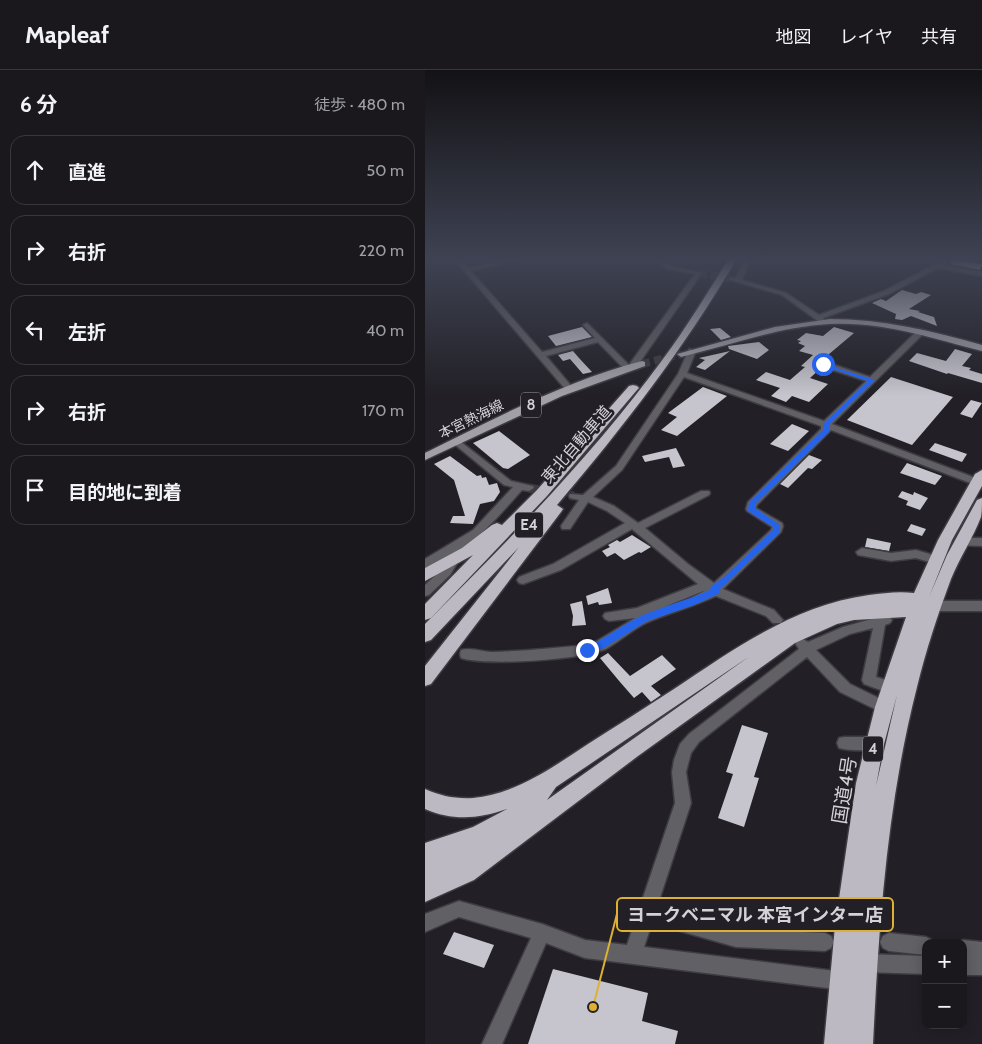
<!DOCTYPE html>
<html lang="ja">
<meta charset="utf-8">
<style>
body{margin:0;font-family:Cabin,"Noto Sans JP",sans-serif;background:#272529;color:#f1f3f6}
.controls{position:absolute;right:15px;bottom:15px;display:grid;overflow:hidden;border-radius:10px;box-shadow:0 2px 12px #0003}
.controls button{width:45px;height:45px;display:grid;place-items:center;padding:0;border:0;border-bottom:1px solid #38373b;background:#1a181c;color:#f1f3f6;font:25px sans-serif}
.stop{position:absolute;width:15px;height:15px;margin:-11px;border:4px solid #2563eb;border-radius:50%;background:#fff}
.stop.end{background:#2563eb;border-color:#fff;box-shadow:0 1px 5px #0008}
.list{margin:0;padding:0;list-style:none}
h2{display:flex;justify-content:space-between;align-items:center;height:65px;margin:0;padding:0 20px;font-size:21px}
h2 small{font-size:16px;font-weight:400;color:#9fa0a3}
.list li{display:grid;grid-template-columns:32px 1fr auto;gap:15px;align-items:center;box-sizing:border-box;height:70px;margin:0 10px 10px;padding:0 10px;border:1px solid #38373b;border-radius:15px}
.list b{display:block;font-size:19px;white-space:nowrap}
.list em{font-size:16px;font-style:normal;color:#9fa0a3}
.icon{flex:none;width:28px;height:28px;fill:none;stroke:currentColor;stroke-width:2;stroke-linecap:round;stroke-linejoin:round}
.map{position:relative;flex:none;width:557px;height:974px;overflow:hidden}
header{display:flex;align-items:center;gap:30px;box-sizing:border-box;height:70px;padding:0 25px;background:#1a181c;border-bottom:1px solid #38373b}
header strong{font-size:24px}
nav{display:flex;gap:28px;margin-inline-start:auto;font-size:18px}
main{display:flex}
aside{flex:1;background:#1a181c}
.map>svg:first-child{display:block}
.building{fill:#c6c4cc}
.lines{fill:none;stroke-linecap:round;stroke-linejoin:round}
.minor-tunnel-far1{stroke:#3d3b40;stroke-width:8;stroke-dasharray:8 4;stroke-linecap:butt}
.minor-tunnel{stroke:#3d3b40;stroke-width:9;stroke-dasharray:9 5;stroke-linecap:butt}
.major-tunnel{stroke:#3d3b40;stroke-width:8;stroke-dasharray:8 4.5;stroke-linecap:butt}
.minor-casing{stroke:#3e3c42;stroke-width:3}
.major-casing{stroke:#3e3c42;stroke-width:3}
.highway-casing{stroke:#3e3c42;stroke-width:3}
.minor{fill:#616064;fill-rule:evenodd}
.major{fill:#a2a0a7;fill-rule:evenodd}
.highway{fill:#bcb9c2;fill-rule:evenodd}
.route{fill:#2563eb}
.labels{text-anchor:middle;stroke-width:5;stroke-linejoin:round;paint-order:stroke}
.far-street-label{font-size:14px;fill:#d3d2d6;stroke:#222026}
.shield{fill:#222026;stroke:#9e9da1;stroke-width:1}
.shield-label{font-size:15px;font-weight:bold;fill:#d3d2d6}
.street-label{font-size:16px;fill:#d3d2d6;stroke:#222026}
.near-street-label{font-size:19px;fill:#d3d2d6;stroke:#222026}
.leader{fill:none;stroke:#deb133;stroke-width:2}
.callout-dot{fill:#deb133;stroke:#222026;stroke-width:2}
.callout{fill:#222026;stroke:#deb133;stroke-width:2}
.callout-label{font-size:18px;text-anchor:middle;font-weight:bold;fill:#d3d2d6}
</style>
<header>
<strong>Mapleaf</strong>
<nav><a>地図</a><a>レイヤ</a><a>共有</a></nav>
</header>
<main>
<aside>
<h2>6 分<small>徒歩 · 480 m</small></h2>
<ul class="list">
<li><svg class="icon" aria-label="ahead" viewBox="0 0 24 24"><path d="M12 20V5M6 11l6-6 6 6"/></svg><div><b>直進</b></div><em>50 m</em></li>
<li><svg class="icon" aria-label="right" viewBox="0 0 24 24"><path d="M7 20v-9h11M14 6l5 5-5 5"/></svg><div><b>右折</b></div><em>220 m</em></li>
<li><svg class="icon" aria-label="left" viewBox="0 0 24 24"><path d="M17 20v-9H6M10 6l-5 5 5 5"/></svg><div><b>左折</b></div><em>40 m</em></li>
<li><svg class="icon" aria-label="right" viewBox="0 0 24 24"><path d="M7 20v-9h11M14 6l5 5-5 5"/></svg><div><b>右折</b></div><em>170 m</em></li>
<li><svg class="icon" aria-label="arrive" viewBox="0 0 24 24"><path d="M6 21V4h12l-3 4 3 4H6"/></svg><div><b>目的地に到着</b></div></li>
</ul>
</aside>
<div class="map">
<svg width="557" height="974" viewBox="0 0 557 974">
<rect width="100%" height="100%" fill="#222026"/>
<g class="building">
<path d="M528,190L557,194V195L555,200L525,194Z"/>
<path d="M477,220L491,224L496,222L506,225L484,239L495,241L493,242L509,247L512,256L486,246L477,250L470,249L471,244L447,233L456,229L461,231Z"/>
<path d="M157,257L167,267L131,276L123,266Z"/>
<path d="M409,257L429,263L397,290L394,291L390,296L396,298L385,308L403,314L384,332L367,326L361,332L346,326L355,318L331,310L341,302L365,310L380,297L376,296L388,285L374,281L380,276L373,273L376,271L372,270L381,263L398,266Z"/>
<path d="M295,258L306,267L296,270L285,259Z"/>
<path d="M334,272L344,280L332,289L304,279L303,276Z"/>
<path d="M530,279L547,284L537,296L546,298L544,300L557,304V313L523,303L522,304L484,291L492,283L521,291Z"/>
<path d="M148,281L154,288L167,302L158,304L145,289L138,291L133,285Z"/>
<path d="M305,281L280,300L271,297L280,290L274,288Z"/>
<path d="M466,307L528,327L487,375L422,350Z"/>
<path d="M278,317L302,326L252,366L236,360L252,347L243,343Z"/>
<path d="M546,330L557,333L547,348L535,344Z"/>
<path d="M367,354L384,361L363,381L345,374Z"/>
<path d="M74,361L105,385L83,399L78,398L48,373Z"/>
<path d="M510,373L542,384L537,392L504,380Z"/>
<path d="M251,378L260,396L248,398L244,387L220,392L217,386Z"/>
<path d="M384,385L397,390L387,399L383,398L363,418L355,414Z"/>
<path d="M25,386L52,406L56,405L57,408L61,407L64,415L72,413L75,422L69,431L55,434L48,454L25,453L28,446H40L29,410L9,394Z"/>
<path d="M482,393L517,406L510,415L475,403Z"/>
<path d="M477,421L488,425L489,422L503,428L495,440L481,435L483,431L473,427Z"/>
<path d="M486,454L501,459L497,466L482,461Z"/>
<path d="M207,465L226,477L216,483L214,482L199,490L190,483L182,487L177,481L185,477L183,475L192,470L195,472Z"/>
<path d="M442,468L466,473L464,481L440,477Z"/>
<path d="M183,518L187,533L174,535L173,532L163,535L161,526Z"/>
<path d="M157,531L161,555L147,556L148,546L145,534Z"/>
<path d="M183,583L205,606L237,585L251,599L226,616L236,625L226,632L217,622L209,628L195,612L175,588Z"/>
<path d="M317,655L343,663L329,707L334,708L319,757L293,748L308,704L301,702Z"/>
<path d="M29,862L69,875L59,898L18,884Z"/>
<path d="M128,899L223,923L217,951L253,961L250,974H103Z"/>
</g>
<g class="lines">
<path class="minor-tunnel-far1" d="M274,203L307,209"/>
<path class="minor-tunnel" d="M104,418L149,426"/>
<path class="major-tunnel" d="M217,294L256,284"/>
<defs>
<g id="minor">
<path d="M30,190H36L43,198L81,190H93L46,201L117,282L170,268L158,255L162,253L204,295L270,204L243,199L230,190H237L247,196L277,203L210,299L200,300L173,272L121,286L148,318L144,321L141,320Z"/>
<path d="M319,190H325L317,210L361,223L394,245L459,221L518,190H525L518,195L557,202V206L513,198L464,224L401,247L398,248L401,252L397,254L357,225L305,210V208H311Z"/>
<path d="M494,259L501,261L407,354L556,410L557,412L556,414H548L406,360L332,435L331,438L357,453L358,456L356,462L298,519L349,540L358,550L356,553H348L341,546L291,526C268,537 246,542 223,552C208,559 195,571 181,579C156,590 62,596 36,588L35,584L36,580C46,577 58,582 67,582C99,581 130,578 162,575L172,571L210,548L184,551L180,549L178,546L180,543L212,538L273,514L207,459L136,500L98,514L94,513L92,510L94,507L128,494L200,453L182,441L163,432L145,459H137L136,456L154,430L145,428L144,426L145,424L158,425L191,396L253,304L264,279L271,281L262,303L399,351L441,311L395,296V292H401L445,307ZM259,307L396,356V359L323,432L321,439L322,441L347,457L346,460L289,513L263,494L220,458L284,425L285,423L284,421H276L213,453L189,436L168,427L197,400ZM281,520L262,530L239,537Z"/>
<path d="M31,368L86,411L108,416L109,418L104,421L97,420C70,450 41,486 0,498V489L48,460L88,417L79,415L28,373L26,371Z"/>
<path d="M536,468H557V476L532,475L530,472L532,469Z"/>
<path d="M437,478L466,483L491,480L515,487L517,490L511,494L491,488L466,491L433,485L431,482Z"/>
<path d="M27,488L33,492L25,505L4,525L0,526V515L17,499L23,489Z"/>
<path d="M509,531H557V541H509L505,539L503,536L505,533Z"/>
<path d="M461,545L465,547L467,550L465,553L460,555L451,607L471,613L473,617L471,621C462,624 448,617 439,614L437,610L448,558L425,564L391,580L425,614L464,633L466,637L464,641L459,643L454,641L415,622L382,587L274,672L266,683L261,702L266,733L232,837L311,859L400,863L406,866L409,872L406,878L400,881L311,877L227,853L219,877L418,902L424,905L427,911L424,917L418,920L160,888L121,873L77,974H57L106,868L34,847L0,862V844L34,831L117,854L160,870L202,875L250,733L247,702L249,690L255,674L264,664L374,579L370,573L372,569L376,568L383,572L418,557Z"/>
<path d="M419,667H450L455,668L457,673L455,678C444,681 425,681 414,678L412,673L414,668Z"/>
<path d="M464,863L501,867L507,870L508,873H501V885L464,881L458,878L455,872L458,866Z"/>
<path d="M538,870L557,872V905H538V873H532Z"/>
<path d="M440,884L501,886V904L440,902L434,899L431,893L434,887Z"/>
</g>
<g id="major">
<path d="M405,249C457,249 507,261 557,275V281C507,268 457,251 404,254C354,257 305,275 256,287L252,284L350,257Z"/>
<path d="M217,291L220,292V296L137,326L0,390V383C70,348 141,311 217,291Z"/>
</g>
<g id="highway">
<path d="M303,190H311C258,280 200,355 132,435L138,439L136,442L6,614L0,616V596L94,477L6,570L0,572V554C84,470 168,385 238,289C262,257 282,223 303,190Z"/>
<path d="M208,315L212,316L214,318L212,320L122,426L6,548L0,550V534L48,485L0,511V498L37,478L67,455L72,453L77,455L112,420L204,316Z"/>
<path d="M557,400V416L527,470L504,527L522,485L552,430L557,428C557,434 557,442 556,447C548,468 535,487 526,509C513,544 501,580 492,617C462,734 454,853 448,974H399L410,856L431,713L450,637L481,547L429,550L412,554L370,573L213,686L49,810L0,832V773L48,757L82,739C53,749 28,751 0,739V719C16,726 30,729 48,728C91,724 128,697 163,674C191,656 220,638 249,619C309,579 370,535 444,525C459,523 474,521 489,523L513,470L550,404ZM325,586L122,730L131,717ZM472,625L451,716L458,678Z"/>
</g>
</defs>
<use href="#minor" class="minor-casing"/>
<use href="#major" class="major-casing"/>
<use href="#highway" class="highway-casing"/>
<use href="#minor" class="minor"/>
<use href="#major" class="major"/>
<use href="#highway" class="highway"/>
</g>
<linearGradient id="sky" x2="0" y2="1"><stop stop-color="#131215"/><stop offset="0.58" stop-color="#3e4252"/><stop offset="1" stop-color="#3e4252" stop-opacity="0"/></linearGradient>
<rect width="557" height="326" fill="url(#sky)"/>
<path class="route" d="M396,293L450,310L404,355V362L330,434V438L355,455L354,463L295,519V523L269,535L222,551L179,578L162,584L158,583V578C180,570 196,555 216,546C239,536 263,530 285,520L286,516L298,508L348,460V457L323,441L324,432L398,360L399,353L443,311L396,295Z"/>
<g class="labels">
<g class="far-street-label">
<text transform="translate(46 349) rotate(-26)" y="5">本宮熱海線</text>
</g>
<g class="shield">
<rect x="96" y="322.5" width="20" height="25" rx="4"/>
<rect x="90" y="442.5" width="28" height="25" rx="4"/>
<rect x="438" y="666.5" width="20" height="25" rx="4"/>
</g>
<g class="shield-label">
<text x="106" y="340">8</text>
<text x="104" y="460">E4</text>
<text x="448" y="684">4</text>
</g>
<g class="street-label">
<text transform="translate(151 374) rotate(-49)" y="6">東北自動車道</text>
</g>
<g class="near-street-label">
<text transform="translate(419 720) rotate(-81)" y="7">国道4号</text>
</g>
</g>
<path class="leader" d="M168 937L192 844"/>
<circle class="callout-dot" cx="168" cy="937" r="5"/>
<rect class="callout" x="192" y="828" width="276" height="33" rx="5"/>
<g class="callout-label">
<text x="330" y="851">ヨークベニマル 本宮インター店</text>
</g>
</svg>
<div class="controls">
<button>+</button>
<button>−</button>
</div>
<div class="stop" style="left:398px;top:294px"></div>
<div class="stop end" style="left:162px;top:580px"></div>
</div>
</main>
